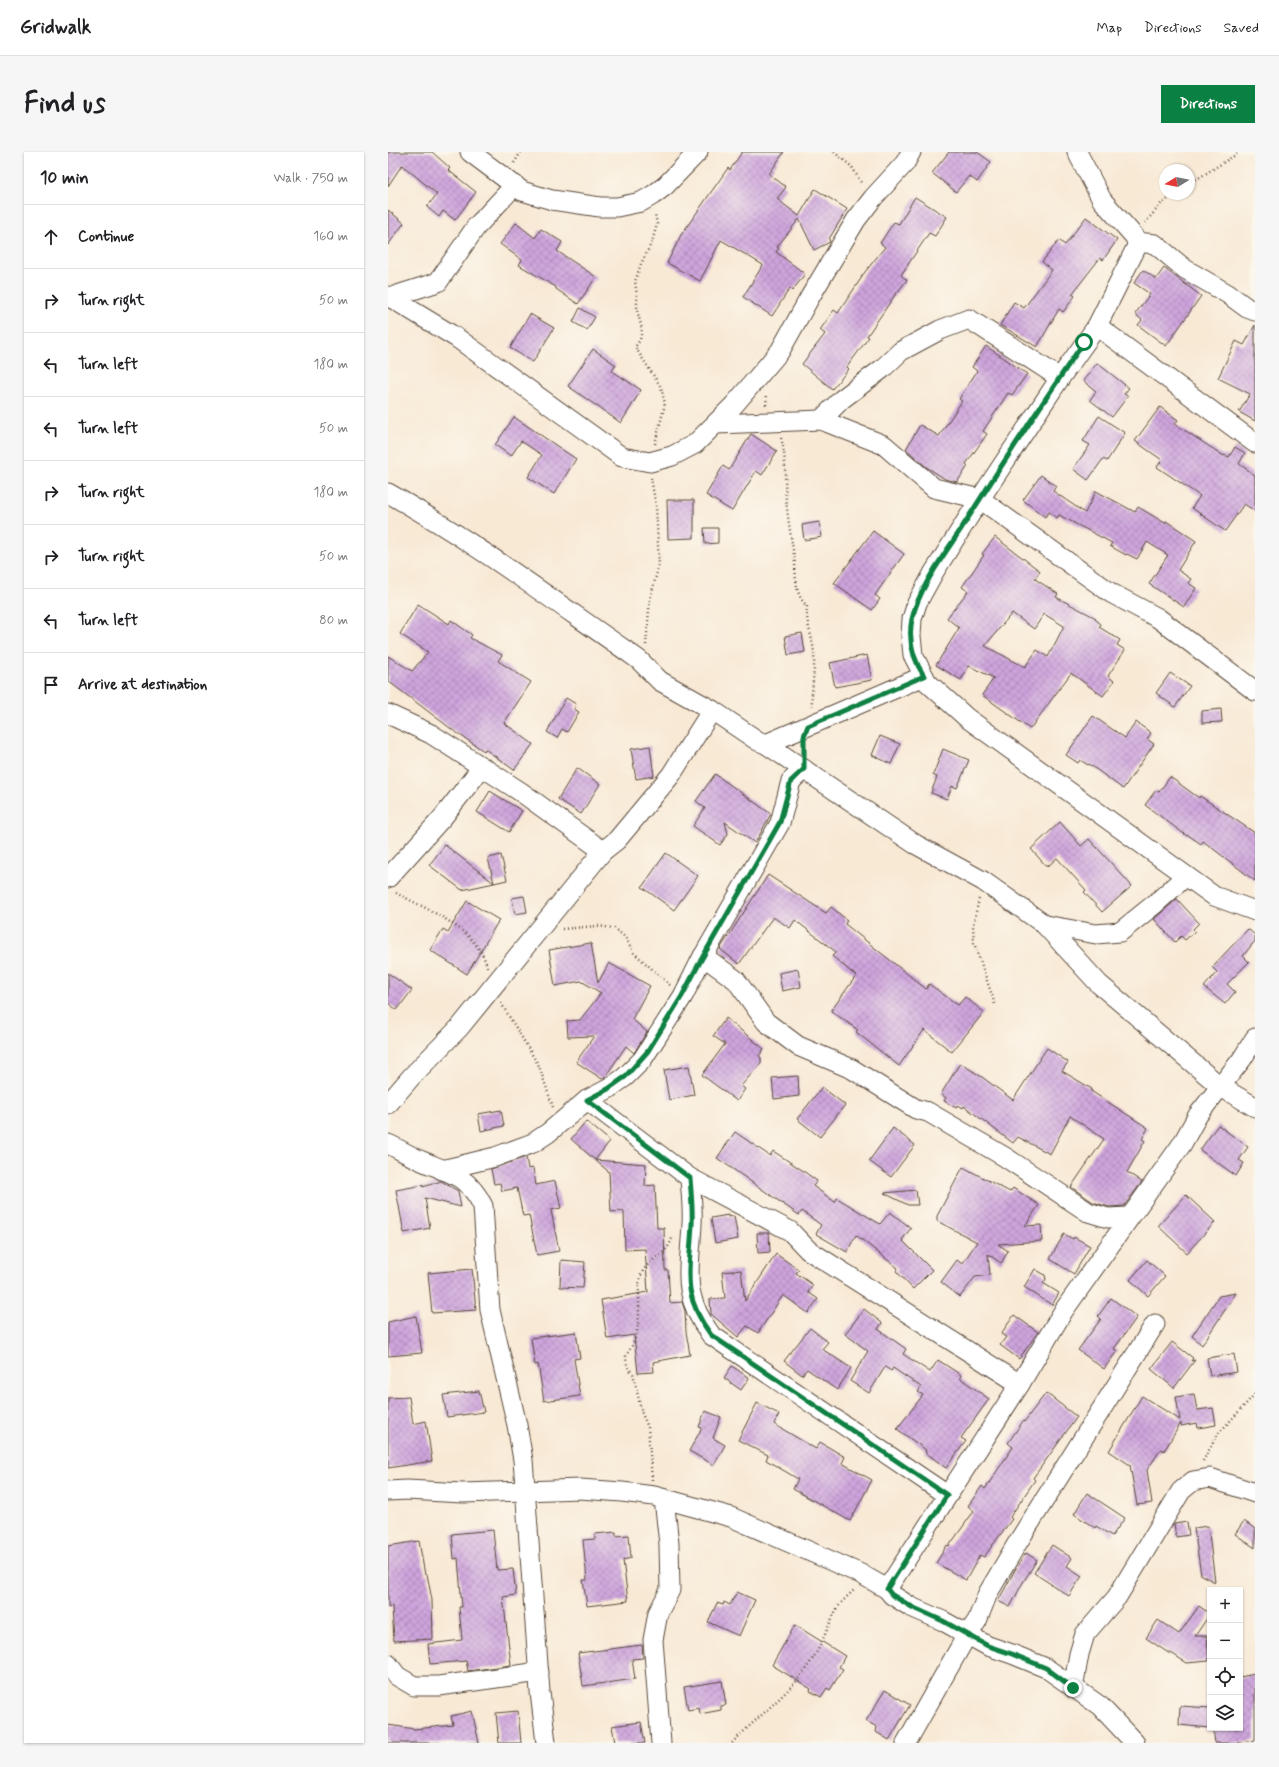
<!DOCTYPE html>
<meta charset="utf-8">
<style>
body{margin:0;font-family:Mynerve,sans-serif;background:#f6f6f6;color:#202124}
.controls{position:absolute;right:12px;bottom:12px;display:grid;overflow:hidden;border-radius:0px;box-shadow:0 1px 3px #0004}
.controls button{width:36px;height:36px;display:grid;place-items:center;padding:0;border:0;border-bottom:1px solid #e0e0e0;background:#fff;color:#202124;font:20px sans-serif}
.compass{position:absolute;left:771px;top:12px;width:36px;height:36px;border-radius:50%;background:#fff;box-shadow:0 1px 3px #0004;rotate:260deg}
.stop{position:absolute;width:12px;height:12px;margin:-9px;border:3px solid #0b8043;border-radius:50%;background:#fff}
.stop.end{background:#0b8043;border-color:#fff;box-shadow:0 1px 4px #0008}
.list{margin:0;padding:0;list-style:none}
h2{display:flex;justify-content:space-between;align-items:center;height:52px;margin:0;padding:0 16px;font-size:17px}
h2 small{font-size:13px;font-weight:400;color:#757577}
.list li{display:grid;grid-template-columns:26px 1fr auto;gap:12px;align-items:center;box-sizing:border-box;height:64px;padding:0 16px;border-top:1px solid #e0e0e0}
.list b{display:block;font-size:15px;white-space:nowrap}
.list em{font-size:13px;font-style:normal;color:#757577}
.icon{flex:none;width:22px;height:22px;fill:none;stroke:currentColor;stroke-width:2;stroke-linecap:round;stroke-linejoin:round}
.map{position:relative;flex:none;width:867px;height:1591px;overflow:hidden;border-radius:0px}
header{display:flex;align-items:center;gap:24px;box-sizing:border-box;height:56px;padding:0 20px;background:#fff;border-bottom:1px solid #e0e0e0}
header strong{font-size:19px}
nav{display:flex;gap:22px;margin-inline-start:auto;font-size:14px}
.intro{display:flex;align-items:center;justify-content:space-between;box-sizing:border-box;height:96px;padding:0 24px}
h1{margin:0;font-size:28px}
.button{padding:10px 18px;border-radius:0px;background:#0b8043;color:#fff;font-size:14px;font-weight:700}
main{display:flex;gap:24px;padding:0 24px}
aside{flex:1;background:#fff;border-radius:0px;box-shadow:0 1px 3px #0004}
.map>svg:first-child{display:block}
.building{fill:url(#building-cross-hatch);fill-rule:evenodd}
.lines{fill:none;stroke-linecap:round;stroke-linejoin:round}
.minor-casing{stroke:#574739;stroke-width:21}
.path{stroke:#574739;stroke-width:2.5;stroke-dasharray:1 3;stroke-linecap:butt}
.minor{stroke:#fff;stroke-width:19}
.route{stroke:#0b8043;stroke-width:5}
</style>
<header>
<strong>Gridwalk</strong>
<nav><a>Map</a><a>Directions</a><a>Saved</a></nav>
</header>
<div class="intro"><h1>Find us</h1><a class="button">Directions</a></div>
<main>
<aside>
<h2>10 min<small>Walk · 750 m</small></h2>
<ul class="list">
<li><svg class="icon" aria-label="ahead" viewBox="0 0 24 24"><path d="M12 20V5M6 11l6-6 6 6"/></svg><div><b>Continue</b></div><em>160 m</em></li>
<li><svg class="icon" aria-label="right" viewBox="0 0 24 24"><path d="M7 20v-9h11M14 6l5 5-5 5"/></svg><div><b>Turn right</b></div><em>50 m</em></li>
<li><svg class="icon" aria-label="left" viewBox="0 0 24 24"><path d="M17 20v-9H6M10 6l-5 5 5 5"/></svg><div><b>Turn left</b></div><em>180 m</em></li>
<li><svg class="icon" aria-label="left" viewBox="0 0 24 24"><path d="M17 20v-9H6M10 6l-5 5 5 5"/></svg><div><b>Turn left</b></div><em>50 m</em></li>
<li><svg class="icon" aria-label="right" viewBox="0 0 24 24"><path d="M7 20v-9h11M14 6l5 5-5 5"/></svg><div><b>Turn right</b></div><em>180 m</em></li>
<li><svg class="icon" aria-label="right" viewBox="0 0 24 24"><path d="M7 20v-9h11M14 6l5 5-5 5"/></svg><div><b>Turn right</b></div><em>50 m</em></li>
<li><svg class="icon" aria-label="left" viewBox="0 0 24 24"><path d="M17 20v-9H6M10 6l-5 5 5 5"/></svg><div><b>Turn left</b></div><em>80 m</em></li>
<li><svg class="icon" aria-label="arrive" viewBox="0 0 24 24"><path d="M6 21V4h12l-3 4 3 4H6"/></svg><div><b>Arrive at destination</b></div></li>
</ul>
</aside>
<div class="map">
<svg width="867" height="1591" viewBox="0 0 867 1591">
<defs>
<pattern id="building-cross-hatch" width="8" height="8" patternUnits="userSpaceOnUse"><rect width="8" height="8" fill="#cea4dd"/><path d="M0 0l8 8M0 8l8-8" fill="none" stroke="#a886b3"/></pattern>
</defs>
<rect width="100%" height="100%" fill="#fbf7ec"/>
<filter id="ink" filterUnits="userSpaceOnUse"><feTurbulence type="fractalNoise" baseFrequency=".025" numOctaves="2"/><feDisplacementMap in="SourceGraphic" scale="8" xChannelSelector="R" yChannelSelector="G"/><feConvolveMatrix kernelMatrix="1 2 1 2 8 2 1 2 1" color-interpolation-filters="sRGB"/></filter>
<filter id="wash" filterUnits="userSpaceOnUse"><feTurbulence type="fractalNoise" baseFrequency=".012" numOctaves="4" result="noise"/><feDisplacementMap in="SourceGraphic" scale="16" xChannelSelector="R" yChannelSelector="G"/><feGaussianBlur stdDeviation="0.9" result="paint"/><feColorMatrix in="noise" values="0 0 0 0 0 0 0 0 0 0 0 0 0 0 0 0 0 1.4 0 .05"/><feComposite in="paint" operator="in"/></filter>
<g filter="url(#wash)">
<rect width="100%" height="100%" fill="#f8e9d5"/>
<g id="blocks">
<g class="building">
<path d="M0,0H44L62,16L60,18L88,40L67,68L55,59L51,65L39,55L49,42L14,13L0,34Z"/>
<path d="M354,0H396L381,22L398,35L389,47L411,64L427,37L459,57L441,87L442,90L426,98L411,67L389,95L391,96L388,100L417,122L404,139L402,136L384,164L355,145L375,113L333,88L312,129L279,111L293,83L340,16L342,18Z"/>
<path d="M561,0H589L603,10L589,30L581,24L568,40L544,21Z"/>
<path d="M527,45L559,65L547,84L541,81L513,123L519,128L507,143L479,184L481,185L459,215L461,217L444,237L414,212L437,182L432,178L446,158L450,161L474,125H473L497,95L492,91L506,70L511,72Z"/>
<path d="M0,58L16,71L0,93Z"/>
<path d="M698,65L729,88L715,108L712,106L684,142L687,144L675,160L671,157L649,195L612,173L626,150L636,156L664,118L654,110L671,88L677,93Z"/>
<path d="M128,71L147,86L153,77L174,90L169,99L208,125L190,152L168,137V135L131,113L134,108L112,92Z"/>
<path d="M776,116L813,144L778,194L750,173L754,168L747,162L762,142L746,131L755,118L768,127Z"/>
<path d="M192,156L207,165L199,178L185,170Z"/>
<path d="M142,162L166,176L145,210L122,196Z"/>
<path d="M867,173V269L851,260L862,242L830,226L848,189L856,193Z"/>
<path d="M598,194L639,222L624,243L620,241L595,279L599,282L578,312L580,314L569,330L557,327L537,314L518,297L532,273L551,284L574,249L571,247L589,219L584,215Z"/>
<path d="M205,197L228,213L224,219L253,238L233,271L180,234Z"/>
<path d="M709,211L741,236L736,242L740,244L724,265L702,248L708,239L695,229Z"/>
<path d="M772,255L790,268L787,272L836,304L837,303L841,305L847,295L857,301L851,312L867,323V359L856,352L837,379L804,356L812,344L769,315L774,308L747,289Z"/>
<path d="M711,264L737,281L719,309L715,307L700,328L685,317L702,293L695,289Z"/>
<path d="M126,265L188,307L166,342L140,325L154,303L133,289L123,304L107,293Z"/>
<path d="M363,282L389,299L374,323L368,319L344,359L318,343L335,314L341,318Z"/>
<path d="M653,323L668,334L665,339L697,361L708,339L747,360L750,355L777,371L778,369L808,389L790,418L803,427L800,431L808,436L796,455L761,432L780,403L759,390L749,407L739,402L738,403L722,394L724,391L671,363L669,366L661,360L657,365L635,348Z"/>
<path d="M279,348H306V386L280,387Z"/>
<path d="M431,370L434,385L416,388L414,373Z"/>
<path d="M316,376H330V391L317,392Z"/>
<path d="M485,379L516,402L487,443L492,447L484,458L446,431Z"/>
<path d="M607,385L652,419L647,427L670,442L668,445L708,466L707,467L713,472L711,475L732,488L729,493L737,498L720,524L726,529L715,544L683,521L642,577L594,543L606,526L581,514L573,528L548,513L571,476L559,466L580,439L574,435L596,403L594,402ZM624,461L646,477L656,462L676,474L660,505L649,498L637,515L597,494Z"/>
<path d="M30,452L61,472L63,468L84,483L82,486L114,503L110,509L143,530L116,571L145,592L126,618L97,597L96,599L66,579L0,529V504L24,519L40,500L12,482Z"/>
<path d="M414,481L417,500L400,503L397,484Z"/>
<path d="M479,503L484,528L447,535L442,511Z"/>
<path d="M782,521L802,534L787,555L768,541Z"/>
<path d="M178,546L188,552L186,557L191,560L179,580L174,577L169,586L159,580Z"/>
<path d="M833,557L834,570L814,571V559Z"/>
<path d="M705,564L737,586L748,570L763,581L759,587L766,592L735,637L701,612L700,613L692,608L690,611L678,603Z"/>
<path d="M492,584L512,592L503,612L484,603Z"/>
<path d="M262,594L266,624L248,627L243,597Z"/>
<path d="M555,597L581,608L569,636L564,634L559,647L543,641L549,625L545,623Z"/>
<path d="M189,616L212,632L193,662L170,647Z"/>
<path d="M327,622L383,662L367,691L337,670L340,682L332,693L305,674L317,656L308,649Z"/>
<path d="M782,625L811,646L812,644L867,681V729L815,689L813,692L800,683L799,684L757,653L768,638L771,640Z"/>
<path d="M102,639L134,659L121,680L89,660Z"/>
<path d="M672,670L693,694L701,687L744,734L714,760L696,740L698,738L669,706L659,715L643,697Z"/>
<path d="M57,693L106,731L74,738L41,713Z"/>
<path d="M278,701L310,724L286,758L254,735Z"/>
<path d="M113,703L119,728L106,731L100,706Z"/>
<path d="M380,723L438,761L443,755L459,768L457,772L538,837L541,832L570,853L577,845L596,860L564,900L536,878L511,914L468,880L470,878L443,859L468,824L444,804L448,800L407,768L402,776L385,765L351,812L332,797Z"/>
<path d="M136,744L139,760L127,762L124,746Z"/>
<path d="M789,747L811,771L805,777L807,779L797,788L793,784L787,790L766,767Z"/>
<path d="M79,749L111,768L79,822L42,798L55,777L60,780Z"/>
<path d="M860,777L867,783V789L855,804L861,810L839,832L847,840L837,852L816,835L829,820L824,815Z"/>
<path d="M203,791L210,831L221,811L262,834L244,867L259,880L246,901L238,894L217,925L214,927L188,910L206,884L180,885L179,869L192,868L213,841L193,829L167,834L161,798Z"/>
<path d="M410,817L413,835L394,839L391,821Z"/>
<path d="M0,821L24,838L9,858L0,851Z"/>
<path d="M338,866L376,897L371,904L373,906V911L353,934L357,937L349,949L314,923L337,892L325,884Z"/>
<path d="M659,896L680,910L674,919L704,937L703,939L760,976L754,987L757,989L739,1020L754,1030L736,1054L721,1055L705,1050L683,1035L716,987L682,964L662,1002L630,985L625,991L576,954L575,956L570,953L568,956L556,949L558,946L553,942L572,911L594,925L625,948Z"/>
<path d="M301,914L306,943L281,948L276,918Z"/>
<path d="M410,924L411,944L386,947L384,926Z"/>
<path d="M434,935L457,953L432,985L409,967Z"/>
<path d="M113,958L116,974L93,979L90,962Z"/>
<path d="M198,969L222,989L207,1008L183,987Z"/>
<path d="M830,973L860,995L851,1008L856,1011L848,1024L812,998Z"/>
<path d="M505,976L527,993L503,1025L481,1009Z"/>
<path d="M347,980L382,1004L385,999L414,1018L429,1029L425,1034L447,1050L449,1046L492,1072L502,1060L523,1076L514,1088L544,1118L525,1137L508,1119L510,1116L468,1083L459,1100L428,1082L433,1073L414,1059L411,1063L329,1006Z"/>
<path d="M138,1005L140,1017L145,1016L148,1033L167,1029L173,1056L163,1058L171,1099L149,1103L141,1063L135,1064L129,1036L114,1039L112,1031L106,1032L103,1017Z"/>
<path d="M207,1008L258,1012L257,1034L267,1033L269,1076H276L277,1118H280L282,1151L294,1150L297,1159L298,1180L302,1203L265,1210L266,1220L250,1221L246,1183L219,1187L213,1148L260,1140L257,1097L237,1098L236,1059L223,1060L221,1020Z"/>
<path d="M575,1015L622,1040L625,1036L651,1053L637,1074L653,1073L654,1089L610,1092L620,1099L613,1111L600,1102L602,1123L587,1125L572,1145L553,1130L569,1108L574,1112L589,1090L549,1069V1064Z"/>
<path d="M53,1029L70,1039L73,1055L37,1046L42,1076L16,1081L8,1038L35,1033V1035Z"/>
<path d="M528,1038L530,1053H520L496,1041Z"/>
<path d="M798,1043L827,1070L799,1101L770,1074Z"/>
<path d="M340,1063V1065L346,1064L350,1087L327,1091L323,1066Z"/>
<path d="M369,1081H381L382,1100L370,1101Z"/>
<path d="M676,1082L685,1087L686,1085L702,1094L686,1122L662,1107Z"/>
<path d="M388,1102L411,1118L408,1121L425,1133L420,1140L430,1147L420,1161L395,1143L370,1181L359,1174L350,1185L323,1162L322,1147L337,1146L334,1120L353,1118L357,1149Z"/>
<path d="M173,1108L197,1110L195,1136L172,1135Z"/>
<path d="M759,1108L777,1124L760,1144L742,1128Z"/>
<path d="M84,1117L88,1158L44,1161L40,1121Z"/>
<path d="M647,1117L657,1123L658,1128L655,1131L671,1141L664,1153L636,1135Z"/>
<path d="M848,1141L814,1193L804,1184L831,1144Z"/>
<path d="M723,1146L749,1165L726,1197L729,1199L716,1217L690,1198L713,1167L710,1164Z"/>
<path d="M476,1157L494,1171L490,1177L518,1197L515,1202L542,1220L550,1208L573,1223L572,1226L601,1247L573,1286L578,1289L558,1316L537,1300L538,1298L509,1277L535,1243L530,1240L533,1235L505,1216L503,1219L497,1215L481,1241L462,1229L480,1199L457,1182Z"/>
<path d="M626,1163L650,1180L631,1207L612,1193L618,1185L613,1182Z"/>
<path d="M28,1164L34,1201L0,1204V1170Z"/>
<path d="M422,1176L440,1190L434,1197L463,1216L449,1238L419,1217L414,1223L396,1209Z"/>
<path d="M188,1180L192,1206L186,1207L192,1244L156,1249L150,1212L147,1213L143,1186Z"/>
<path d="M784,1190L805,1206L803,1209L807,1208L786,1236L763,1217Z"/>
<path d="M846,1202L849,1220L822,1224L819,1206Z"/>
<path d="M344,1214L361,1226L353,1238L336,1226Z"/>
<path d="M91,1239L96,1260L59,1265L55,1243Z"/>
<path d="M658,1241L689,1265L645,1326L647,1328L622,1365L624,1367L596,1405L592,1403L578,1428L548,1411L559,1393L561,1394L586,1359L580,1354L594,1334L597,1337L625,1295L620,1291L635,1269L636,1270Z"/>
<path d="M806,1242L809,1258L825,1256L828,1273L810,1276L809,1271L793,1274V1271L776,1299L773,1297L759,1318L764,1351L749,1353L742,1313L721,1299L754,1244L792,1268L788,1245Z"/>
<path d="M21,1245L25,1272L38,1269L44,1309L0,1316V1246Z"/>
<path d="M369,1251L391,1262L386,1272L428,1297L432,1290L457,1305L454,1311L484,1328L462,1369L405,1337L410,1327L378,1308L380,1303L350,1288Z"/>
<path d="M317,1259L333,1265L325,1286L337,1293L326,1313L301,1299L314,1276L311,1275Z"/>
<path d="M699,1341L737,1366L724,1384L708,1374L707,1376L686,1362Z"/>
<path d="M856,1369L867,1377V1396L847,1382Z"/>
<path d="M799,1370L801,1383L788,1385L786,1372Z"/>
<path d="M820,1374L827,1430L813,1423L806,1376Z"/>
<path d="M105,1378L109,1418L125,1417L128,1443L115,1445L123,1513L80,1519L78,1509L42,1512L40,1492L74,1488L71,1455H74L70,1406L66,1407L64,1382Z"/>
<path d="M228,1380V1384L241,1383L243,1406L235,1408L240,1449L199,1454L195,1428H199L195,1388L207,1387V1382Z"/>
<path d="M31,1389L37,1423L39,1422L44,1448L45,1487L6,1489L4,1454L0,1455V1394Z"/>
<path d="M664,1393L684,1406L679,1414L694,1424L681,1444L646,1421Z"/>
<path d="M638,1401L649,1408L634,1432L622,1455L610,1449L627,1418Z"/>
<path d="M349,1440L367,1448L351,1484L320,1470L329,1451L335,1453L336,1450L342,1453Z"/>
<path d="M811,1454L822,1462L807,1484H819L821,1509L799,1511L783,1501L782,1502L758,1486L770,1468L791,1482Z"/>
<path d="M407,1473L457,1504L451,1515L455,1517L442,1538L439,1536L433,1545L422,1539L423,1537L384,1513Z"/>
<path d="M254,1493L255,1506L244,1507L247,1527L195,1534L190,1501Z"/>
<path d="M867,1522V1588L845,1591H827L825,1576H852V1525Z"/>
<path d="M334,1529L338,1553L333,1554V1558L312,1562L311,1556L300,1558L296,1535Z"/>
<path d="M497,1538L522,1553L501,1588L488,1580L489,1575L478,1569Z"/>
<path d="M792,1554L822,1556V1576L791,1573Z"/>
<path d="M84,1559L91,1591H0V1573L27,1577L65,1573L63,1564Z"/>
<path d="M130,1559L133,1591H111L108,1561Z"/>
<path d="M253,1570L257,1591H227L224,1574Z"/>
</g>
</g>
</g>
<g filter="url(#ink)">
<use href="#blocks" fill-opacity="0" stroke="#574739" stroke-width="1"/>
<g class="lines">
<defs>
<g id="minor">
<path d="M82,0L134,39L164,48L212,55H229L253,50L265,43L277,34L310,0"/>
<path d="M689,0L714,48L746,84L749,90L748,96L709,174L672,226L592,347L546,420L529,451L524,467L523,484L525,503L539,530L579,566L826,744L867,759"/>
<path d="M749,90L767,92L797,117L840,142L859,156L867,159"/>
<path d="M0,144L69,186L234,305L262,310L284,304L307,292L346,253L392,199L422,145L468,68L485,46L517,11L523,0"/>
<path d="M0,146L50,130L88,75L127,33"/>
<path d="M709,174L867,291"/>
<path d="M433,268L454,247L494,217L513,199L552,178L581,167L672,226"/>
<path d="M328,272L433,268L496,293L546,336L592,347L723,441L770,466L867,539"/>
<path d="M0,341C82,387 159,444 237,498L251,508L272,529L324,558L370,589L378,592L527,692L595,729L657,773L711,832L833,935L867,955"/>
<path d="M0,562L43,582L133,640L215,699"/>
<path d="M378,592L536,524"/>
<path d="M0,726L55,665L94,615"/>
<path d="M657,773L708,782L732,780L768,751L798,724"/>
<path d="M315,804L348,828L378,870L410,894L464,917L528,957L540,960L617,1005L700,1060L720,1066L741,1065"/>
<path d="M199,948L302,1026L402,1079L420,1098L632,1232"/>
<path d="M0,952L24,924L72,875L215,699L229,688L283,623L324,558"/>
<path d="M0,992C11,997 22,1004 34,1009C63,1021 80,1024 95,1054L102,1158L129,1273L135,1308L152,1540L158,1591"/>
<path d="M54,1018L107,1005L145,991L160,981L199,948L220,937L237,925L254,908L295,844L313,808L378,695L392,671L403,629L416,617"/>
<path d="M302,1026C303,1041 305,1057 304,1072C302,1119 292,1141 323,1183L559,1343"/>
<path d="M0,1339L19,1338L75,1341L192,1337L234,1340L266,1344L343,1365L473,1422L499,1437L504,1443L523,1455L555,1469L600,1494L624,1502L658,1516L712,1554L747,1591"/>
<path d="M499,1437L632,1232L676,1158L794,992L810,963L854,907L867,886"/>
<path d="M0,1512L9,1524L26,1534H51L151,1520"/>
<path d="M685,1536L691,1502L697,1482L729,1445L793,1339L805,1329L822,1326L867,1341"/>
<path d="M273,1591L265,1488L270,1461L282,1438L281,1392L276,1347"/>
<path d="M518,1591L579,1483L589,1469L600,1441L630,1390L767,1172"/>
</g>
</defs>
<use href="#minor" class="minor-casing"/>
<g class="path">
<path d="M446,0L464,15L474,32"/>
<path d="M126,11L133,0"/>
<path d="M801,32L849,2"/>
<path d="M757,71L773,52L787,42"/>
<path d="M378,253L379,242"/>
<path d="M393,286C399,307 396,326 398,347C400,369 404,390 407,411C408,427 407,443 419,454C417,471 426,487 426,504C427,520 423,537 424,554"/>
<path d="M267,292L277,252L273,235L247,195L252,188L254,177L249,158V144L247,129L253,112L264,90L269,72L267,62"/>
<path d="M258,493L262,447L271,413L268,354L263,326"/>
<path d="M8,741C40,758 90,777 99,815"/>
<path d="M591,747L585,773L586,791L607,852"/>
<path d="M174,777L209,774L226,776L237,785L246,801L282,833"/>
<path d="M113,851L151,914L165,955"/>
<path d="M815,1309L830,1282L867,1242"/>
<path d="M264,1328L260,1275L254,1262L245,1221C239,1216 238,1211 238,1203C251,1187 251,1168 251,1148C251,1139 250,1131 253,1123C259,1107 280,1103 284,1086"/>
<path d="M344,1591C371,1563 403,1541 424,1508C435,1491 440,1472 450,1455C454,1449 461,1443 466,1438"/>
</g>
<use href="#minor" class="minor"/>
</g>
</g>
<g class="lines" filter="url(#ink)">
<path class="route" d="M685,1536L658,1516L624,1502L600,1494L555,1469L524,1455L504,1443L499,1437L559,1343L323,1183C292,1141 302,1119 304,1072C305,1057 303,1041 302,1026L199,948L220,937L237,925L260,899L294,844L313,808L392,670L403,629L416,617V584L420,574L536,524C525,507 520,487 524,467C531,436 556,403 573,377C613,314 654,251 696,190"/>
</g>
</svg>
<div class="controls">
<button>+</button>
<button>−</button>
<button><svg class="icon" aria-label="locate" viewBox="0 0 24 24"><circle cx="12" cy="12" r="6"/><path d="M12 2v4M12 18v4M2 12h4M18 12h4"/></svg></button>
<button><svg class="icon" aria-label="layers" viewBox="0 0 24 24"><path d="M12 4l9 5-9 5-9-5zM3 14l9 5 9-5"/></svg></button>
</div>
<svg class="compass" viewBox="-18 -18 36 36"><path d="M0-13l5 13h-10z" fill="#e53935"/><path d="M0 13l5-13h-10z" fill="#757577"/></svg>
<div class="stop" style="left:696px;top:190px"></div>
<div class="stop end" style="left:685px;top:1536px"></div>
</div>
</main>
